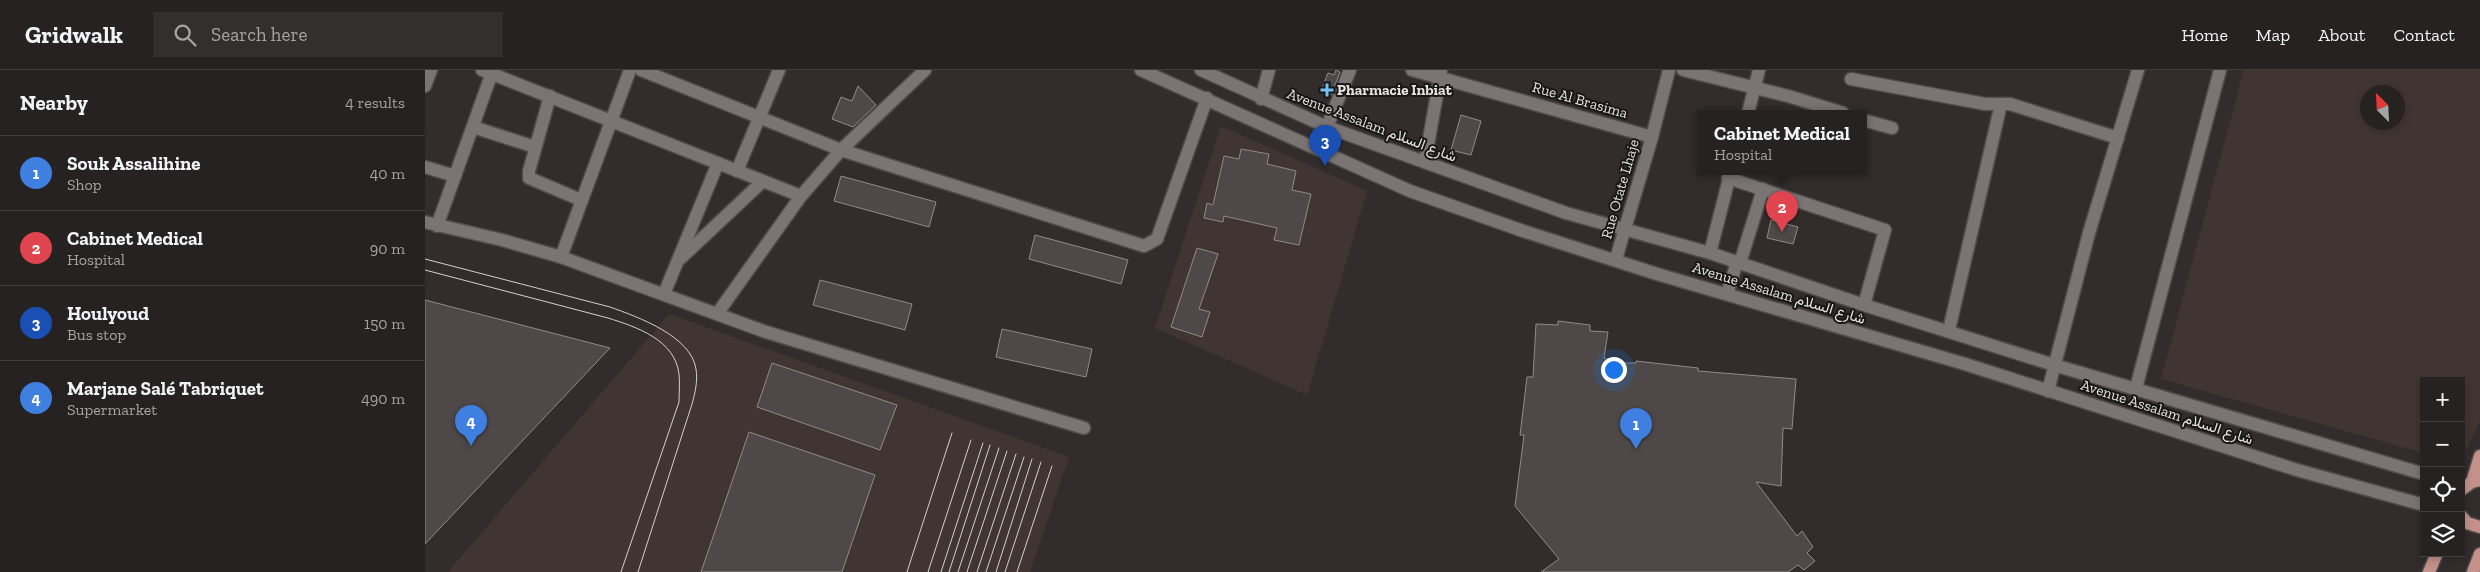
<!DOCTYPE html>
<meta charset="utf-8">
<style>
body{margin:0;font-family:"Zilla Slab",Vazirmatn,serif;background:#322f2e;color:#f1f3f6}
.controls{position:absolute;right:15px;bottom:15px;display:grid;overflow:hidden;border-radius:0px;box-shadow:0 2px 8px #0003}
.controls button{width:45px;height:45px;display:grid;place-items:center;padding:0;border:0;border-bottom:1px solid #423f3f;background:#262221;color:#f1f3f6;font:25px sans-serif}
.compass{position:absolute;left:1935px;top:15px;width:45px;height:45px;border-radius:50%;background:#262221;box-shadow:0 2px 8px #0003;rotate:336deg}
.you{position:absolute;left:1188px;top:299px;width:18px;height:18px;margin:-12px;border:4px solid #fff;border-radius:50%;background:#1a73e8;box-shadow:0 0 0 8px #1a73e833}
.badge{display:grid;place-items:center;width:32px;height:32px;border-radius:50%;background:#71c1f5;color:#fff;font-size:16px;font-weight:700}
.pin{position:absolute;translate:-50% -41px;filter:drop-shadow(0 1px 2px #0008)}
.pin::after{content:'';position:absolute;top:26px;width:18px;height:15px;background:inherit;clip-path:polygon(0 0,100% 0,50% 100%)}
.popup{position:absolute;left:1272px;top:40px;width:170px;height:65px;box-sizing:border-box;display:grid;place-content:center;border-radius:0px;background:#262221;filter:drop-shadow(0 1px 4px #0005);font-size:16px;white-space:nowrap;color:#a4a4a5}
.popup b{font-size:19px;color:#f1f3f6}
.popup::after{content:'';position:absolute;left:50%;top:100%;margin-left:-10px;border:10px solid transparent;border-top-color:#262221}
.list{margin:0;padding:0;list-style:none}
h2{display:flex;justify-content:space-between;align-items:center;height:65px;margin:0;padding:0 20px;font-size:21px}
h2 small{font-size:16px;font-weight:400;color:#a4a4a5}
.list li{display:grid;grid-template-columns:32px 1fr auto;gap:15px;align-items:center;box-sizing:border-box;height:75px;padding:0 20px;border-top:1px solid #423f3f}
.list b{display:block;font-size:19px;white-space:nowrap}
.list p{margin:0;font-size:16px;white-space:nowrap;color:#a4a4a5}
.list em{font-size:16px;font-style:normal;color:#a4a4a5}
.icon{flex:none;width:28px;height:28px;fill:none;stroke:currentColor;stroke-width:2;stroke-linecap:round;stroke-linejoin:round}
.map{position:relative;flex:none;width:2055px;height:502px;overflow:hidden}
header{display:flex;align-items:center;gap:30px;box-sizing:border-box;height:70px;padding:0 25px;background:#262221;border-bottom:1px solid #423f3f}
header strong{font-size:24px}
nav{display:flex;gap:28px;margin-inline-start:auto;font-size:18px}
.search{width:350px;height:45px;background:#322f2e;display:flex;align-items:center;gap:12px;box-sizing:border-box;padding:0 18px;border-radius:0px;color:#a4a4a5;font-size:19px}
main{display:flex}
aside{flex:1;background:#262221}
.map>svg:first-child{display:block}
.built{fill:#413533;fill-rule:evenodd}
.building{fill:#4e4948;stroke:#908a89}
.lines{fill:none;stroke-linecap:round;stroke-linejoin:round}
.minor-casing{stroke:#4f4b4b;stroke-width:15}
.major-casing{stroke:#4f4b4b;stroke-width:15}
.minor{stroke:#7b7474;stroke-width:12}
.major{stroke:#c4908a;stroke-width:12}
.tram{stroke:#d4d0d0;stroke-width:1}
.poi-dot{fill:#71c1f5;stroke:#181616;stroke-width:2}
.labels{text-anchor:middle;stroke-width:4;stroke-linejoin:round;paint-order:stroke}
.poi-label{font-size:15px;font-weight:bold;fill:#e7e3e3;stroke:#181616;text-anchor:start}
.street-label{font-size:15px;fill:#e7e3e3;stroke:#181616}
</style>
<header>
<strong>Gridwalk</strong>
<div class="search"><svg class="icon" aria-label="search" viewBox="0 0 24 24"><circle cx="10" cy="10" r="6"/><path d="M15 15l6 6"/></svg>Search here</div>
<nav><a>Home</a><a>Map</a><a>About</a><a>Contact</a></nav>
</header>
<main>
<aside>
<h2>Nearby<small>4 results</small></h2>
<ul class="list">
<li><span class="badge" style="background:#3f7fe0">1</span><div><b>Souk Assalihine</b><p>Shop</p></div><em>40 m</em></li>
<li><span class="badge" style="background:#e0444e">2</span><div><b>Cabinet Medical</b><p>Hospital</p></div><em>90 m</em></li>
<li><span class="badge" style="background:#1a4fb4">3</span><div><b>Houlyoud</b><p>Bus stop</p></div><em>150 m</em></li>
<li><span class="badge" style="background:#3f7fe0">4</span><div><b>Marjane Salé Tabriquet</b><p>Supermarket</p></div><em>490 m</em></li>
</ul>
</aside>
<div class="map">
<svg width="2055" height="502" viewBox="0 0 2055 502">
<rect width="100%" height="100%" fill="#322d2c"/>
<g class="built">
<path d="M1819,0H2055V350L2036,392V311H1999V383L1736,309ZM1972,22V52H1942V22Z"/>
<path d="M796,56L942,121L882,325L730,258Z"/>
<path d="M244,244L644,387L605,502H23Z"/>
</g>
<g class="building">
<path d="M911,0L915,2L906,25L896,21L903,3L909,5Z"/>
<path d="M433,16L451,35L428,57L407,49L416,27L427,31Z"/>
<path d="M1036,45L1056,51L1046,85L1026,80Z"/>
<path d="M816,79L844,84L842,94L871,101L867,120L886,124L874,175L849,170L852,158L799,146L798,152L779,148L782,133L788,135L799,86L814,89Z"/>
<path d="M416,106L511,132L504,157L409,131Z"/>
<path d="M1346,150L1373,157L1368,174L1342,168Z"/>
<path d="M610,165L703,190L696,214L604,189Z"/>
<path d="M772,178L793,184L774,239L785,242L777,267L746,257Z"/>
<path d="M395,210L487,234L480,260L388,235Z"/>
<path d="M0,230L185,278L0,474Z"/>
<path d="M1133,251L1165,255V261L1183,262L1179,288L1194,293H1211V291L1273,298V301L1371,309L1367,359L1358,358L1356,416L1331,412L1372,466L1377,461L1388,477L1382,483L1390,491L1379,500L1373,495L1363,502H1116L1134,489L1090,436L1099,365H1095L1102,307H1108L1111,254L1133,255Z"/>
<path d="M577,259L667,279L661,307L571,287Z"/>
<path d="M347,293L472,335L455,380L332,337Z"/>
<path d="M324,362L450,405L417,502H276Z"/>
</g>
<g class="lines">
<defs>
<g id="minor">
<path d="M57,0L376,126"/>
<path d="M216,0L416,80L719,176L732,169L782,28"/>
<path d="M716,0L985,121L1098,161L1232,204L1540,294L1872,400L1999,435"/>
<path d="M776,0L902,57L1141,143L1285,183L1439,235L1629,295L1999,404"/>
<path d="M987,0L1227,67"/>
<path d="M1258,0L1363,26L1418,43"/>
<path d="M1426,9L1560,34H1585L1693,68"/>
<path d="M0,16L6,0"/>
<path d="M125,26L104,101V108L156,130"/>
<path d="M836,29L844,0"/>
<path d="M1323,43L1334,0"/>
<path d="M1438,50L1467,58"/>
<path d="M48,57L110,77"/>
<path d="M902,57L925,0"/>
<path d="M1000,92L1016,1"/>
<path d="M0,97L30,106"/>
<path d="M312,101L354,0"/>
<path d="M1303,108L1460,160L1439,235"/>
<path d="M0,152L77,170L136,187L341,262L659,358"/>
<path d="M12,156L68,0"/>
<path d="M1285,183L1306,101"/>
<path d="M136,187L205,0"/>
<path d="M256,188L338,111"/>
<path d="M1191,189L1227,67L1244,0"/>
<path d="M1315,193L1338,119"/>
<path d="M239,224L293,93"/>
<path d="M1302,224L1312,192"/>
<path d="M292,244L376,126L416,80L500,0"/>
<path d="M1524,260L1576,34"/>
<path d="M1711,318L1795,0"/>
<path d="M1623,321L1664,163L1713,0"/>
</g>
<g id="major">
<path d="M2047,412L2055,386"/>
<path d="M2036,420L2047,412L2055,410"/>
<path d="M2036,446L2042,453L2055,457"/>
<path d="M2004,502L2012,483"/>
<path d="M2048,502L2055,484"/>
</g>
</defs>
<use href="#minor" class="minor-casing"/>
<use href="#major" class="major-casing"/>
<use href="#minor" class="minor"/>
<use href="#major" class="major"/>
<g class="tram">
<path d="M0,189L185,237C213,247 266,266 271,299C273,311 270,323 267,334L213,502"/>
<path d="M0,200L183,248C212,257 250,270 254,304C255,313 254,323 254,332L196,502"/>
<path d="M482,502L527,363"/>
<path d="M503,502L546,370"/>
<path d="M516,502L558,373"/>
<path d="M524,502L565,375"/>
<path d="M533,502L574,378"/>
<path d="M542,502L582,381"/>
<path d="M552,502L591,384"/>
<path d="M561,502L599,387"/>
<path d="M571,502L607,389"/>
<path d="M580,502L616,392"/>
<path d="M592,502L627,396"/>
</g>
</g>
<path class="poi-dot" d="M899.5 12.5h5v5h5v5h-5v5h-5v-5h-5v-5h5z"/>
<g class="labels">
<g class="poi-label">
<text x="912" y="25">Pharmacie Inbiat</text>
</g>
<g class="street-label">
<text transform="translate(1155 30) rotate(16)" y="5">Rue Al Brasima</text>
<text transform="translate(947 55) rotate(21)" y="5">Avenue Assalam شارع السلام</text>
<text transform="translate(1195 119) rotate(-74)" y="5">Rue Otate Lhaje</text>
<text transform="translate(1354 223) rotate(17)" y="5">Avenue Assalam شارع السلام</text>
<text transform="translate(1742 342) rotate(18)" y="5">Avenue Assalam شارع السلام</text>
</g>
</g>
</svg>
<div class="controls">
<button>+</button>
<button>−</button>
<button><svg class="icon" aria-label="locate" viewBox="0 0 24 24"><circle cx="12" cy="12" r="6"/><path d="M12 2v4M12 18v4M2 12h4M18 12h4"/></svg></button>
<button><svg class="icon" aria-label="layers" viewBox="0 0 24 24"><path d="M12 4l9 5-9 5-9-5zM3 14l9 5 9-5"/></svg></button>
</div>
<svg class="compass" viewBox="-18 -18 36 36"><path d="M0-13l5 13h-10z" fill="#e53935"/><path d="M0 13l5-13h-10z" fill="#a4a4a5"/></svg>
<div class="you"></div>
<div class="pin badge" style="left:1211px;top:379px;background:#3f7fe0">1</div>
<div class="pin badge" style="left:1357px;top:162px;background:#e0444e">2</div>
<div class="popup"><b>Cabinet Medical</b>Hospital</div>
<div class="pin badge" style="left:900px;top:96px;background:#1a4fb4">3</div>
<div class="pin badge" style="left:46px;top:376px;background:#3f7fe0">4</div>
</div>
</main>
